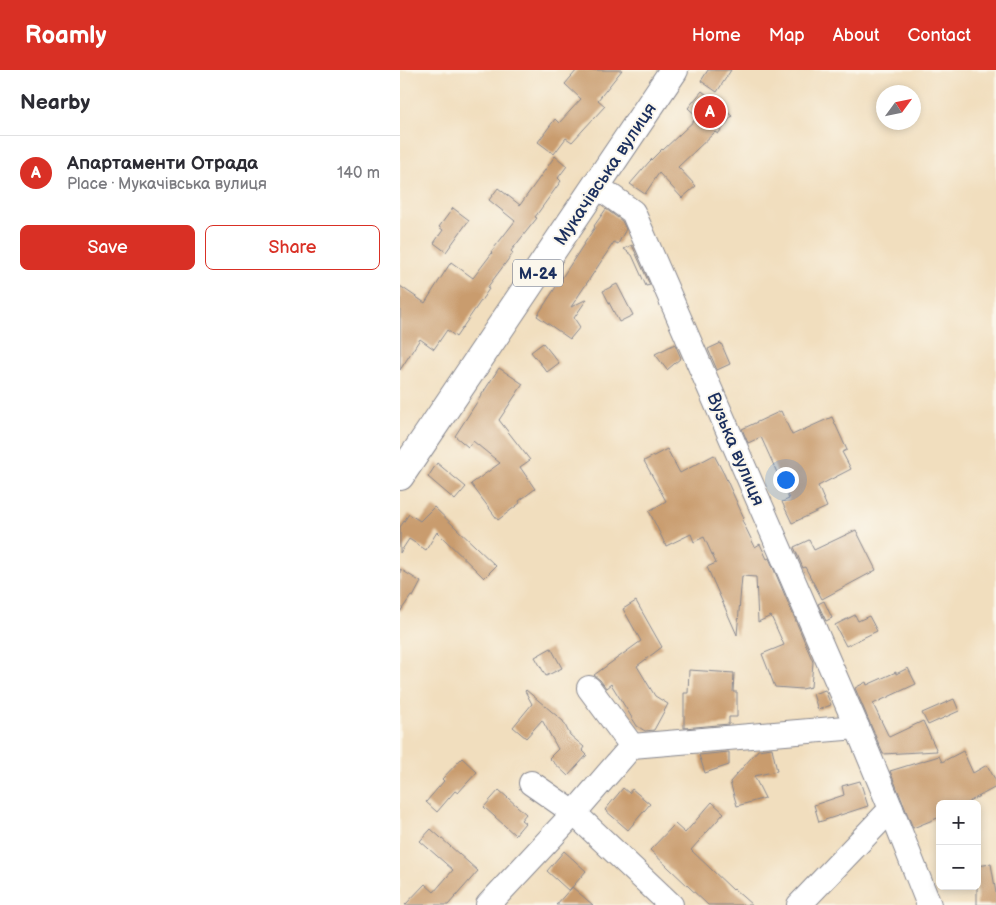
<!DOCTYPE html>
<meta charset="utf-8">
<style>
body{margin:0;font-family:"Balsamiq Sans",sans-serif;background:#f7f7f7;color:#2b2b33}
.controls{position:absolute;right:15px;bottom:15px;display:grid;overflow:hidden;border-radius:8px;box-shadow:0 2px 8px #0003}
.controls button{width:45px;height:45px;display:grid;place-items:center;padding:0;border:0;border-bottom:1px solid #e1e1e2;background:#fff;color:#2b2b33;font:25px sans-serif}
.compass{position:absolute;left:476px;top:15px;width:45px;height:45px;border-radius:50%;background:#fff;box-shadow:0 2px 8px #0003;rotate:57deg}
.you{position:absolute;left:385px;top:409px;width:18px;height:18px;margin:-12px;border:4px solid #fff;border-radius:50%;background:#1a73e8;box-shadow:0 0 0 8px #1a73e833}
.badge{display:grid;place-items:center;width:32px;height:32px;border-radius:50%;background:#d93025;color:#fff;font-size:16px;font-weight:700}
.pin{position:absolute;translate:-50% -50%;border:2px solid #fff;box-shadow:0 1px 5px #0006}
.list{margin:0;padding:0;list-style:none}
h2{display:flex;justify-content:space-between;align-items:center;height:65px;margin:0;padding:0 20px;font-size:21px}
h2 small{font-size:16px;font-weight:400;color:#7c7c81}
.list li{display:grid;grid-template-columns:32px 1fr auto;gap:15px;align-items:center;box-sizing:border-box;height:75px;padding:0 20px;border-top:1px solid #e1e1e2}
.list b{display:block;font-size:19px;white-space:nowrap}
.list p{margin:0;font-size:16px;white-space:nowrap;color:#7c7c81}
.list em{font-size:16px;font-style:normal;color:#7c7c81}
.actions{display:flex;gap:10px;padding:15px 20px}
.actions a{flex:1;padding:11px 0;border:1px solid #d93025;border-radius:8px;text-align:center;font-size:18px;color:#d93025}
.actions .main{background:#d93025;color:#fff}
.map{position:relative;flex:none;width:596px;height:835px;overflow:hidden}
header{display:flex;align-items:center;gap:30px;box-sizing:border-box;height:70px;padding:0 25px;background:#d93025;color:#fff}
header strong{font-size:24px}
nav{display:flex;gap:28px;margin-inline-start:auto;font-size:18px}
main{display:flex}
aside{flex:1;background:#fff}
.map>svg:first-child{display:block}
.building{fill:#c99c6e}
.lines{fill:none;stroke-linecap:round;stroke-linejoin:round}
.minor-casing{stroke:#86868e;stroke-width:26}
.highway-casing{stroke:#86868e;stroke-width:30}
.minor{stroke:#fff;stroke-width:24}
.highway{stroke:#fff;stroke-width:28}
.labels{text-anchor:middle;stroke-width:4;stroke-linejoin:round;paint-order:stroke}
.shield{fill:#fbf7ec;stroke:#5e6b89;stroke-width:1}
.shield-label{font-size:16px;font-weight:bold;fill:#1b2f5e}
.street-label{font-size:18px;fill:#1b2f5e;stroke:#fbf7ec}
</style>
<header>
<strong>Roamly</strong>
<nav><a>Home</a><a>Map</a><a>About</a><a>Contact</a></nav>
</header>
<main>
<aside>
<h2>Nearby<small></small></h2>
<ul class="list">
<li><span class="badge">A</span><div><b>Апартаменти Отрада</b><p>Place · Мукачівська вулиця</p></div><em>140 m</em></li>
</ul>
<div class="actions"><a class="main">Save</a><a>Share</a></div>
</aside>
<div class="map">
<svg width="596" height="835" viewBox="0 0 596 835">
<rect width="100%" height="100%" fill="#fbf7ec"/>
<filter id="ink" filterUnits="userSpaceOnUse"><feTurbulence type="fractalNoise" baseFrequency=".02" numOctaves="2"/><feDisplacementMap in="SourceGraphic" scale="10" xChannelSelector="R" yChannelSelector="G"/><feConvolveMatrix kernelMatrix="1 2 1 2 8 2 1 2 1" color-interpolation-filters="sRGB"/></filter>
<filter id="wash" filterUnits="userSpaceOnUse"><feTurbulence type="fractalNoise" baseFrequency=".0096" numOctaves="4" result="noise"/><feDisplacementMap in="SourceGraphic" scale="20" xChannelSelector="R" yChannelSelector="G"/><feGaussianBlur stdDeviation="1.12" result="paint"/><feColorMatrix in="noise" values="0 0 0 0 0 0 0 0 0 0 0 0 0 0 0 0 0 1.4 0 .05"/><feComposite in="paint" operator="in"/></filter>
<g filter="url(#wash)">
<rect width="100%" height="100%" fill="#f1debe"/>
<g id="blocks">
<g class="building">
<path d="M177,0H222L198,30L205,36L172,72L166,68L154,84L138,72L155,49L159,53L181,29L165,14Z"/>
<path d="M308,0H331L317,22L301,11Z"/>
<path d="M302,21L332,46L318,64L315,62L278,97L296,116L282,128L259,103L245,124L230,114L249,92L262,79L263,80L298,47L288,38Z"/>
<path d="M155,86L167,96L158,108L161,111L135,147L137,148L111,181L113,183L87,218L89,219L56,267L47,260L34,279L20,269L0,300V216L25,233L51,192L73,208L92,183L91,182L115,151L89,130L98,118L120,135Z"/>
<path d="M53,138L69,150L46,182L34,173L43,160L39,157Z"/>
<path d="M206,139L222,151L226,159L218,174L214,172L171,237L187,229L174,248L180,257L170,269L137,246L195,157L194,156Z"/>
<path d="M232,175L250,215L246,216L232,185L224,179Z"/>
<path d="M217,214L233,245L219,252L203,221Z"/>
<path d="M143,273L159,293L147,302L131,282Z"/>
<path d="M321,273L330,294L317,300L308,279Z"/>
<path d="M275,274L281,288L267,300L255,284Z"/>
<path d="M99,298L123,314L99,350L130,390L120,397L135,419L119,431L120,433L98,450L71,414L100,393L73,371L68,377L55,366Z"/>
<path d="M381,341L392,365L432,347L447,380L442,382L451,399L418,416L427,437L392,453L382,432L389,429L361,367L348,373L342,359Z"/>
<path d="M267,379L280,403L314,385L324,404L344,448L342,450L355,477L360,474L367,489L369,488L401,563L413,592L411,617L402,619L375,617L362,584L384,575L371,546L358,552L356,507L342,506L337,565L307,497L316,493L304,467L294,472L291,464L266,476L249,441L266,431L244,391Z"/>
<path d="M37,393L66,417L55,430L28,407Z"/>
<path d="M34,437L96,496L84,508L37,462L26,480L9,469L0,483V457L9,444L20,451Z"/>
<path d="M456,460L476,500L422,529L405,497L403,498L394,477L409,470L414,480Z"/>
<path d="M0,499L21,512L13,527L11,526L0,542Z"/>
<path d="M236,531L262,577L237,596L255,626L268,634L254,660L245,661L237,656L211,614L206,618L200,610L194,605L241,571L223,539Z"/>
<path d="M424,531L432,548L426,551L418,534Z"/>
<path d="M455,545L458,551L469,546L477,561L446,576L435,555Z"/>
<path d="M151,578L162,598L146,606L135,587Z"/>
<path d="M508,598L516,614L473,634L489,667L523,651L537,681L483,684L455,618L466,612L467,615L496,602V604Z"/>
<path d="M289,600L334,603L333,622H337V647H329V654L284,658V623H288Z"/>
<path d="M126,620L163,651L170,665L184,677L182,680L187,685L168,706L149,688L158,679L142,650L126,668L113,657L132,634L125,621Z"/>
<path d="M425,620L431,635L418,640L413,624Z"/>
<path d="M554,629L559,641L528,655L522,643Z"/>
<path d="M372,678L377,701L354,706L365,728L337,736L330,712L358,680Z"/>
<path d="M563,681L573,703L587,695L596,711V717L565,734H540V747L513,758L490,701L539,686L542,692Z"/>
<path d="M329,682V695L305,703L299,685Z"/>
<path d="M62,688L77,702L58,723L55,721L37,742L26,732L44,711L42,709Z"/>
<path d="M460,711L468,736L419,752L414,735L444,725L442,716Z"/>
<path d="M223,718L229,723L232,719L250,734L228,760L205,740Z"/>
<path d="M99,720L126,744L121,750L125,753L115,765L84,737Z"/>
<path d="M312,732L324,743L291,780L333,820L334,819L352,835H308L250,780L275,754L285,763Z"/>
<path d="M31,759L78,801L48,835H5L25,814L34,822L53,800L20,771Z"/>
<path d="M164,781L186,801L169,821L147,801Z"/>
<path d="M591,794L596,823V835H577V796Z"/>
<path d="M172,817L193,835H156Z"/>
</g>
</g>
</g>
<g filter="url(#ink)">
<use href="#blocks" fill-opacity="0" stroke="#86868e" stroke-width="1"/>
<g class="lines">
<defs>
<g id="minor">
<path d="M197,116L233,142L457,657L491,739L529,835"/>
<path d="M189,618L232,676L457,657"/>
<path d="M131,713L174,743L271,835"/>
<path d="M88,835L174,743L232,676"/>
<path d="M399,835L491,739"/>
</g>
<path id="highway" d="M0,406L274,0"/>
</defs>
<use href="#minor" class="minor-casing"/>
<use href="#highway" class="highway-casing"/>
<use href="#minor" class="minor"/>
<use href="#highway" class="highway"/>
</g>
</g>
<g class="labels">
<rect class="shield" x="113" y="189.5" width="50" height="27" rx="4"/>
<g class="shield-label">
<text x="138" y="209">М-24</text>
</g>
<g class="street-label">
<text transform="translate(205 104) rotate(-56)" y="6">Мукачівська вулиця</text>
<text transform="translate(336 379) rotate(67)" y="6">Вузька вулиця</text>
</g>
</g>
</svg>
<div class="controls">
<button>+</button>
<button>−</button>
</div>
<svg class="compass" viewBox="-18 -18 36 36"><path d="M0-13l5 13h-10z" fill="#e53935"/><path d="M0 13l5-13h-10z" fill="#7c7c81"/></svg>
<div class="you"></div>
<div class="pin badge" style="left:310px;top:42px">A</div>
</div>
</main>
